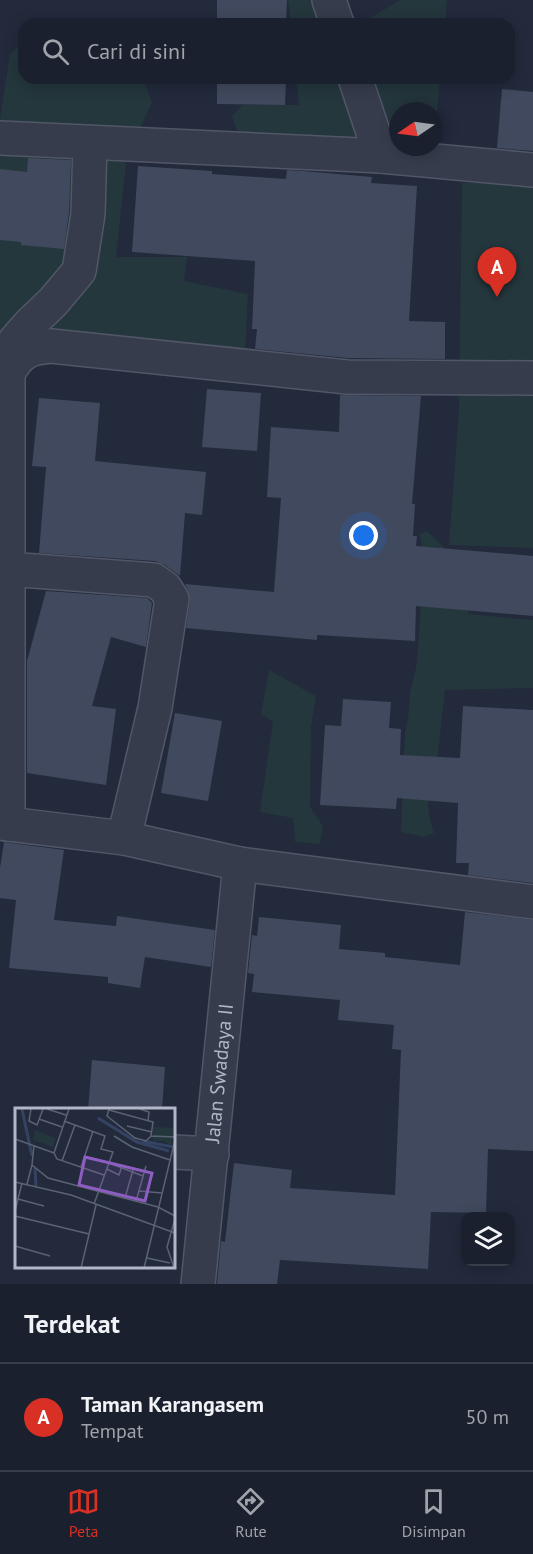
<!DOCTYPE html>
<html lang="id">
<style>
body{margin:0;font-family:"PT Sans",sans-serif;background:#232835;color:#f1f3f6}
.controls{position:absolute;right:18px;bottom:18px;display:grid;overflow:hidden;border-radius:12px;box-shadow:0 3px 15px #0003}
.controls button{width:54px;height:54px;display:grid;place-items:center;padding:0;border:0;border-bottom:2px solid #383e49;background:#1a202d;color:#f1f3f6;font:30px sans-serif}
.compass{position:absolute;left:389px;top:102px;width:54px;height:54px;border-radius:50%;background:#1a202d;box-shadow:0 3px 15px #0003;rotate:257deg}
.you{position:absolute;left:364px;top:536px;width:21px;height:21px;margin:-15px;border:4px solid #fff;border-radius:50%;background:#1a73e8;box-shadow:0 0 0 9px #1a73e833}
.badge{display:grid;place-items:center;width:39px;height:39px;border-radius:50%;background:#d93025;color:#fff;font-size:20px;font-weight:700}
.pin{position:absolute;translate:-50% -50px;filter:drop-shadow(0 2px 3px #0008)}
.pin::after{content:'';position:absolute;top:32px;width:21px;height:18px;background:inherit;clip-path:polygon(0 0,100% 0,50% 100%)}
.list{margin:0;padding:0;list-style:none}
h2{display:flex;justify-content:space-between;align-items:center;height:78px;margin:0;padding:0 24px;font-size:26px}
h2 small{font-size:20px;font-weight:400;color:#9fa3aa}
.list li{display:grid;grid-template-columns:39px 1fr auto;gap:18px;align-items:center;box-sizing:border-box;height:108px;padding:0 24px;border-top:2px solid #383e49}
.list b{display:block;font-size:22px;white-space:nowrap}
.list p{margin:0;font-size:20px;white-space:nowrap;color:#9fa3aa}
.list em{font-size:20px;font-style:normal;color:#9fa3aa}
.icon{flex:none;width:33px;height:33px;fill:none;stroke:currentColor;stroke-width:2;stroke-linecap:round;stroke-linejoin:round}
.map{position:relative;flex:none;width:533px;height:1284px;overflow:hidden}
.search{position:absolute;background:#1a202d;box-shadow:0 3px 15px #0003;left:18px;right:18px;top:18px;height:66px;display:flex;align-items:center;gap:15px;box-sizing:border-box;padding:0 21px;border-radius:18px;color:#9fa3aa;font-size:22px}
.sheet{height:186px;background:#1a202d}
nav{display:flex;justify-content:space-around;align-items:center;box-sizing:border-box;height:84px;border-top:2px solid #383e49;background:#1a202d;font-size:16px;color:#9fa3aa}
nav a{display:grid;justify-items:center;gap:3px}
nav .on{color:#d93025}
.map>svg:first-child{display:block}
.green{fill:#24373d}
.building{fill:#41495e}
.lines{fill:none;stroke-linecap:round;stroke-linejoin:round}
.minor-casing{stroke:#515767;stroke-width:36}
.minor{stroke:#363c4c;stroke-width:33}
.labels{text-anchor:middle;stroke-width:6;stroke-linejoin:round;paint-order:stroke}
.street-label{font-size:20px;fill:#b1b7c8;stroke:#1b2131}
.inset-river{fill:none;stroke:#354363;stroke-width:3}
.inset-road{fill:none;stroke:#5b6274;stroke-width:1.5}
.view{fill:#8e5dc2;fill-opacity:0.15;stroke:#8e5dc2;stroke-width:3}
.inset-edge{fill:none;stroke:#b1b7c8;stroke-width:3}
</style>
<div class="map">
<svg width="533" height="1284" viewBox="0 0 533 1284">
<rect width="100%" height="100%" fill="#222a3c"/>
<g class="green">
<path d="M288,0H313L321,24H291Z"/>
<path d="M400,0H447L445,24H360Z"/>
<path d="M24,40V78H138L144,80L152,103L127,154L116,257H187L184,281L248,294L245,352L0,350V120L10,54Z"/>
<path d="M296,78H440L434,144V111H398V139L391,138L250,155L237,131L232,116L243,105H299Z"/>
<path d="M462,183H533V548L449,545L459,410Z"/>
<path d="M427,531L444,547L448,554H472L468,614L533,620V688L445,690L438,753L428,806L430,820L434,833L424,837L401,832L405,733L408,718L410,693L417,663L423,572L422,545L419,534Z"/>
<path d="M269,670L316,696L311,727L310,807L323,826L320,844L295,842L293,818L260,812L273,722L261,714Z"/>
</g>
<g class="building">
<path d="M217,0H287L286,24H217Z"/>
<path d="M217,78H286L285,105L217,104Z"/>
<path d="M502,89L533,92V151L497,148Z"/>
<path d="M28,158L71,160L69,212L64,249L21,245V242L0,240V169L27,172Z"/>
<path d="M138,166L212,171V174L286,179L287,170L303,171L372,177L371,183L417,186L409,321L445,322V359L348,358L255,349L257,329H252L255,261L132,252Z"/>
<path d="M207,389L261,393L257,451L202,447Z"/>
<path d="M340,395L421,396L412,504H415L413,536H417L416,546L533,556V616L416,606L415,641L317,635V640L186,628L190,601L188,590L185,584L274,592L281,498L267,497L271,427L339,432Z"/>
<path d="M39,398L100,403L95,461L206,472L202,515L185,513L180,576L165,565L155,561L39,553L46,467L32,466Z"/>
<path d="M46,591L147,598L152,603L146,647L111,637L92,706L116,709L106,785L27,773V661Z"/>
<path d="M343,699L391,702L389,728L401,729L400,755L460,758L463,706L533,710V883L468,875L469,863H456L458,803L397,798L396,809L320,805L325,725L341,726Z"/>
<path d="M175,713L222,721L208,801L161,793Z"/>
<path d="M4,842L64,850L54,920L116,926L117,916L215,930L211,967L145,957L140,988L108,983V977L9,968L16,900L0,898V868Z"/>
<path d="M465,912L533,920V1151L488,1149L486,1213L431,1212L428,1269L280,1260L277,1284H217L221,1241L225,1242L234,1163L292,1170L290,1188L395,1195L401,1050L392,1049L394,1025L338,1020L340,1000L252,992L254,974L248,973L252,935L257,936L259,917L341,925L339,949L385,953V957L460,965Z"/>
<path d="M92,1060L165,1067L162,1110H88Z"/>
</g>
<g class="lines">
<defs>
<g id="minor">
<path d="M329,0L337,24"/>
<path d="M355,78L381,156"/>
<path d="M0,138L381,156L533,170"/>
<path d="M8,373C20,352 28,348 51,346L347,377L533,378"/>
<path d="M8,569L154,580L165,588L172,599L155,708L124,838"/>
<path d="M0,823L124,838L240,864L533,902"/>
<path d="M8,824V373L15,341L30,324L53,302L79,271L88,214L90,143"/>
<path d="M174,1152L212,1154"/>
<path id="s1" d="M198,1284L240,864"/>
</g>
</defs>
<use href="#minor" class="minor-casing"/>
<use href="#minor" class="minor"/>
</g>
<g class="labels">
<g class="street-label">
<text dy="7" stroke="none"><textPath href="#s1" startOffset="212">Jalan Swadaya II</textPath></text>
</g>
</g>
<g transform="translate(15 1108)">
<rect width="160" height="160" fill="#222a3c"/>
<path d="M138,19L159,20L157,38L149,33H138ZM20,22L40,30L38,39L18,32Z" fill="#24373d"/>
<path class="inset-river" d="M7,1L17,48M83,10L122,34L154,43M128,33L158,39M20,60L21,78"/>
<path class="inset-road" d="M16,1L14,13L22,17L28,1M32,1L51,7M94,1L92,8L120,30L131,33L136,28L160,29M125,1L134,4L133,13M94,2L138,14L136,28M24,11L47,19M49,13L90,28L86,41L98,44L79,96M112,18L137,24M99,28L117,39L155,52M0,31L39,45M19,37L17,57L33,70L143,99L160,108M39,45L42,51L89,67M39,45L54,1M47,53L60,17M94,55L128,68M66,59L78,23M92,61L104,67L107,58M0,74L56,87L160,125M12,76L17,57M124,83L147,85M110,90L118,62M3,91L29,98M121,93L131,58M0,103L7,75M0,108L74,126M0,138L35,148M132,150L155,155M66,160L81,97M129,160L160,32M159,160L152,139L160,111"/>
<path class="view" d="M70,49L137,65L130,93L64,77Z"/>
<rect width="160" height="160" class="inset-edge"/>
</g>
</svg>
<div class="controls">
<button><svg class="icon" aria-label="layers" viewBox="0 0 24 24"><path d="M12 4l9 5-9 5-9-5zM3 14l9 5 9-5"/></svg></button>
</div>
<svg class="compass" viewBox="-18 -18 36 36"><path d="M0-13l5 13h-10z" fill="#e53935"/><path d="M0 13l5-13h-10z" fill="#9fa3aa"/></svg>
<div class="you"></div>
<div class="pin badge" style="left:497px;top:297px">A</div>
<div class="search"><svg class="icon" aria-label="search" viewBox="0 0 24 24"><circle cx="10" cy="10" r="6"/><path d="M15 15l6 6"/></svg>Cari di sini</div>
</div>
<section class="sheet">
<h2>Terdekat<small></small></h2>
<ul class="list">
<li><span class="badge">A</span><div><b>Taman Karangasem</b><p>Tempat</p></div><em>50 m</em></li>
</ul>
</section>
<nav>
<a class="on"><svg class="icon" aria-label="map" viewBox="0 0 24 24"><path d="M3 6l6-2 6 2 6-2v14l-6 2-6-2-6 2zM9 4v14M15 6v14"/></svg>Peta</a>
<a><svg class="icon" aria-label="directions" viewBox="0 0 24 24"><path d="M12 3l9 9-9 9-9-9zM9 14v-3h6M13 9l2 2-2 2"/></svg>Rute</a>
<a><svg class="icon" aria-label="saved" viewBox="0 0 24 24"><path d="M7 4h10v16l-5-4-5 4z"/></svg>Disimpan</a>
</nav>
